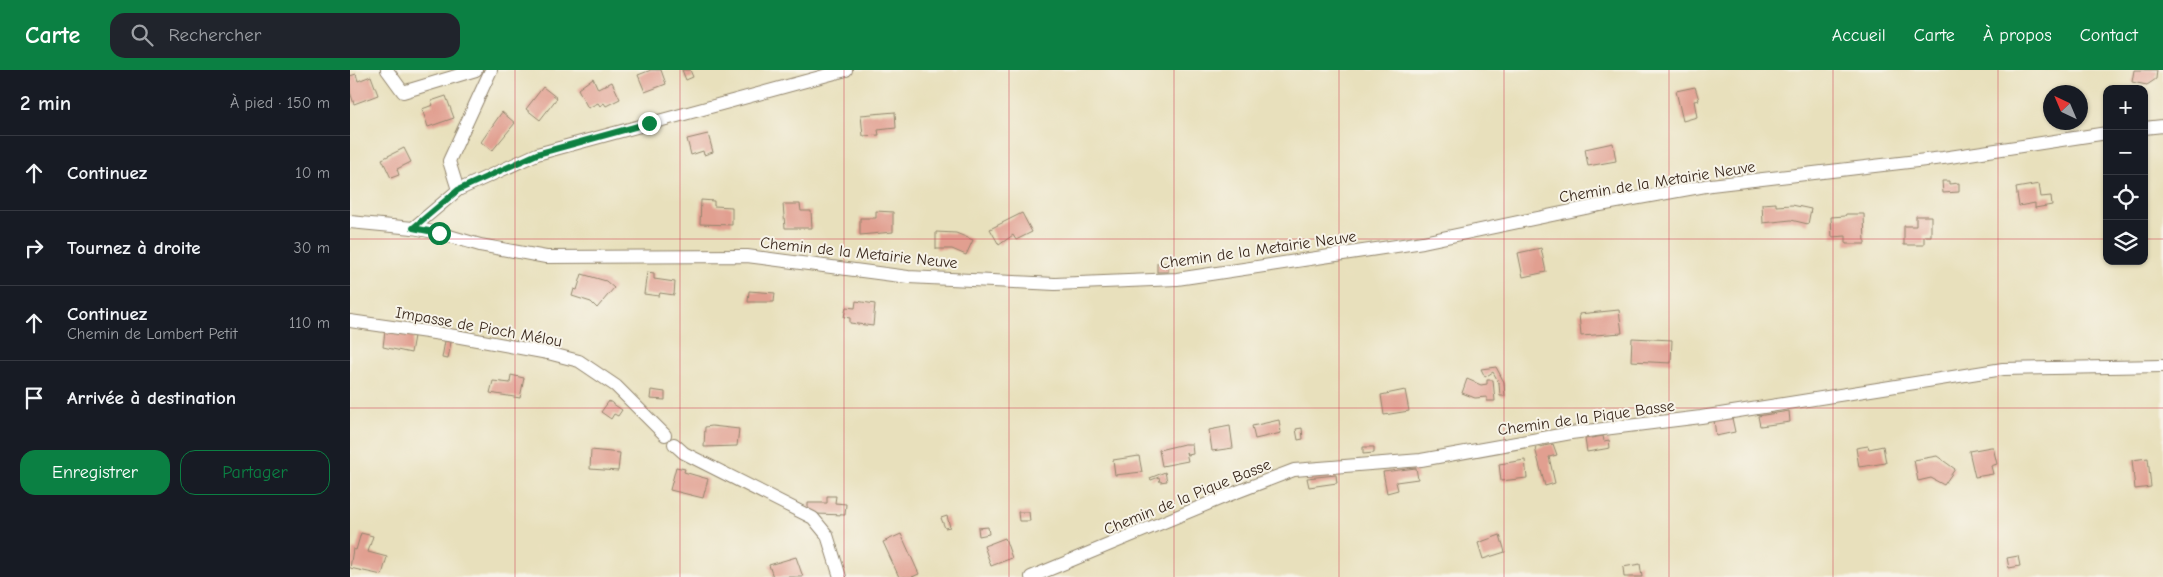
<!DOCTYPE html>
<html lang="fr">
<meta charset="utf-8">
<style>
body{margin:0;font-family:"Comic Neue",sans-serif;background:#20242c;color:#f1f3f6}
.controls{position:absolute;right:15px;top:15px;display:grid;overflow:hidden;border-radius:10px;box-shadow:0 1px 4px #0004}
.controls button{width:45px;height:45px;display:grid;place-items:center;padding:0;border:0;border-bottom:1px solid #363941;background:#171b24;color:#f1f3f6;font:25px sans-serif}
.compass{position:absolute;left:1693px;top:15px;width:45px;height:45px;border-radius:50%;background:#171b24;box-shadow:0 1px 4px #0004;rotate:316deg}
.stop{position:absolute;width:15px;height:15px;margin:-11px;border:4px solid #0b8043;border-radius:50%;background:#fff}
.stop.end{background:#0b8043;border-color:#fff;box-shadow:0 1px 5px #0008}
.list{margin:0;padding:0;list-style:none}
h2{display:flex;justify-content:space-between;align-items:center;height:65px;margin:0;padding:0 20px;font-size:21px}
h2 small{font-size:16px;font-weight:400;color:#9ea1a6}
.list li{display:grid;grid-template-columns:32px 1fr auto;gap:15px;align-items:center;box-sizing:border-box;height:75px;padding:0 20px;border-top:1px solid #363941}
.list b{display:block;font-size:19px;white-space:nowrap}
.list p{margin:0;font-size:16px;white-space:nowrap;color:#9ea1a6}
.list em{font-size:16px;font-style:normal;color:#9ea1a6}
.actions{display:flex;gap:10px;padding:15px 20px}
.actions a{flex:1;padding:11px 0;border:1px solid #0b8043;border-radius:15px;text-align:center;font-size:18px;color:#0b8043}
.actions .main{background:#0b8043;color:#fff}
.icon{flex:none;width:28px;height:28px;fill:none;stroke:currentColor;stroke-width:2;stroke-linecap:round;stroke-linejoin:round}
.map{position:relative;flex:none;width:1813px;height:507px;overflow:hidden}
header{display:flex;align-items:center;gap:30px;box-sizing:border-box;height:70px;padding:0 25px;background:#0b8043;color:#fff}
header strong{font-size:24px}
nav{display:flex;gap:28px;margin-inline-start:auto;font-size:18px}
.search{width:350px;height:45px;background:#20242c;display:flex;align-items:center;gap:12px;box-sizing:border-box;padding:0 18px;border-radius:15px;color:#9ea1a6;font-size:19px}
main{display:flex}
aside{flex:1;background:#171b24}
.map>svg:first-child{display:block}
.building{fill:#e19f90}
.lines{fill:none;stroke-linecap:round;stroke-linejoin:round}
.minor-casing{stroke:#92856d;stroke-width:14}
.minor{stroke:#fff;stroke-width:12}
.route{stroke:#0b8043;stroke-width:6}
.grid{fill:none;stroke:#d1495b;stroke-width:1;stroke-opacity:0.55}
.labels{text-anchor:middle;stroke-width:4;stroke-linejoin:round;paint-order:stroke}
.street-label{font-size:16px;fill:#3b2a1e;stroke:#f7f3e8}
</style>
<header>
<strong>Carte</strong>
<div class="search"><svg class="icon" aria-label="search" viewBox="0 0 24 24"><circle cx="10" cy="10" r="6"/><path d="M15 15l6 6"/></svg>Rechercher</div>
<nav><a>Accueil</a><a>Carte</a><a>À propos</a><a>Contact</a></nav>
</header>
<main>
<aside>
<h2>2 min<small>À pied · 150 m</small></h2>
<ul class="list">
<li><svg class="icon" aria-label="ahead" viewBox="0 0 24 24"><path d="M12 20V5M6 11l6-6 6 6"/></svg><div><b>Continuez</b></div><em>10 m</em></li>
<li><svg class="icon" aria-label="right" viewBox="0 0 24 24"><path d="M7 20v-9h11M14 6l5 5-5 5"/></svg><div><b>Tournez à droite</b></div><em>30 m</em></li>
<li><svg class="icon" aria-label="ahead" viewBox="0 0 24 24"><path d="M12 20V5M6 11l6-6 6 6"/></svg><div><b>Continuez</b><p>Chemin de Lambert Petit</p></div><em>110 m</em></li>
<li><svg class="icon" aria-label="arrive" viewBox="0 0 24 24"><path d="M6 21V4h12l-3 4 3 4H6"/></svg><div><b>Arrivée à destination</b></div></li>
</ul>
<div class="actions"><a class="main">Enregistrer</a><a>Partager</a></div>
</aside>
<div class="map">
<svg width="1813" height="507" viewBox="0 0 1813 507">
<rect width="100%" height="100%" fill="#f7f3e8"/>
<filter id="ink" filterUnits="userSpaceOnUse"><feTurbulence type="fractalNoise" baseFrequency=".02" numOctaves="2"/><feDisplacementMap in="SourceGraphic" scale="10" xChannelSelector="R" yChannelSelector="G"/><feConvolveMatrix kernelMatrix="1 2 1 2 8 2 1 2 1" color-interpolation-filters="sRGB"/></filter>
<filter id="wash" filterUnits="userSpaceOnUse"><feTurbulence type="fractalNoise" baseFrequency=".0096" numOctaves="4" result="noise"/><feDisplacementMap in="SourceGraphic" scale="20" xChannelSelector="R" yChannelSelector="G"/><feGaussianBlur stdDeviation="1.12" result="paint"/><feColorMatrix in="noise" values="0 0 0 0 0 0 0 0 0 0 0 0 0 0 0 0 0 1.4 0 .05"/><feComposite in="paint" operator="in"/></filter>
<g filter="url(#wash)">
<rect width="100%" height="100%" fill="#e8e0bc"/>
<g id="blocks">
<g class="building">
<path d="M301,0H311L316,14L295,22L288,5Z"/>
<path d="M332,0H340L343,7L336,10Z"/>
<path d="M1784,0H1807L1806,9L1797,15L1782,12Z"/>
<path d="M6,4L8,11L21,6L28,25L4,34L0,22V6Z"/>
<path d="M243,8L248,19L262,12L270,29L256,36L254,33L250,36L248,33L238,38L228,19Z"/>
<path d="M193,17L207,28L190,50L176,39Z"/>
<path d="M1345,17L1349,30L1344,31L1347,47L1333,51L1326,21Z"/>
<path d="M96,26L104,48L78,57L72,39L83,35L81,31Z"/>
<path d="M152,42L165,53L142,81L131,72Z"/>
<path d="M545,42L546,58L528,60L529,65L513,66L511,45Z"/>
<path d="M358,64L363,82L354,85L353,81L341,85L337,69Z"/>
<path d="M1263,73L1266,91L1238,96L1235,79Z"/>
<path d="M54,78L61,92L47,99L49,105L41,108L32,89Z"/>
<path d="M1592,111H1599V114L1609,113V122L1593,123Z"/>
<path d="M1689,114L1691,127L1701,126L1702,135L1685,138V133L1669,136L1666,118Z"/>
<path d="M351,130L364,131V136L382,137V155L350,154Z"/>
<path d="M1426,133V136L1442,135L1461,139L1458,154L1441,150L1413,153L1412,134Z"/>
<path d="M433,134H450L451,141H461L462,158H435Z"/>
<path d="M526,141L543,142V162L510,165V148H526Z"/>
<path d="M672,143L682,162L666,170L663,165L649,175L640,159Z"/>
<path d="M1496,144H1514L1515,174H1496V166L1482,167L1481,147L1495,146Z"/>
<path d="M1566,146H1581V166H1574V175H1554V156H1566Z"/>
<path d="M586,162L606,163L623,170L616,185L602,179H586Z"/>
<path d="M1191,178L1196,202L1173,207L1168,183Z"/>
<rect x="807" y="193" width="11" height="9"/>
<path d="M297,202L304,203V209L325,212L324,225L310,223L309,226L294,224Z"/>
<path d="M232,204L256,211L264,218L247,238L241,232L222,226L224,219L227,220Z"/>
<path d="M399,221L425,223L424,232H398Z"/>
<path d="M506,231L525,234L523,256L500,253V248L494,247L496,237L505,238Z"/>
<path d="M1269,240L1272,263L1231,266L1229,244Z"/>
<path d="M35,261L64,266L61,283L33,277Z"/>
<path d="M1282,268L1322,270L1321,293L1281,291Z"/>
<path d="M95,271L101,272L98,289L92,288Z"/>
<path d="M1146,297L1154,312L1155,326H1150L1149,313L1143,302L1135,307L1131,299Z"/>
<path d="M161,305L174,308L170,328L140,323L143,311L160,313Z"/>
<path d="M1117,309L1131,315L1137,314V310H1143L1145,331H1137V327L1125,328L1112,323Z"/>
<path d="M301,320L315,322V330L300,329Z"/>
<path d="M1055,320L1059,341L1034,345L1031,325Z"/>
<path d="M259,331L272,340L268,346L264,344L261,349L251,342Z"/>
<path d="M1439,341L1440,352L1410,356L1408,346Z"/>
<path d="M1382,348L1385,362L1366,366L1364,350Z"/>
<path d="M929,350L931,363L905,369L902,356Z"/>
<path d="M362,356L389,359L387,376L354,377L355,357Z"/>
<path d="M880,356L883,378L862,381L859,360Z"/>
<path d="M952,358L953,369L948,370L946,359Z"/>
<path d="M1253,366L1254,371L1259,370L1260,378L1237,382L1235,369Z"/>
<path d="M834,374H842L843,384L838,385L836,382L838,391L812,396L809,380Z"/>
<path d="M1203,374L1207,385L1199,387L1205,413L1195,416L1185,378Z"/>
<path d="M1518,376L1519,379L1533,376L1536,393L1509,397L1506,378Z"/>
<path d="M1013,377H1024V383L1013,384Z"/>
<path d="M1641,377H1643L1647,394L1641,396L1643,404L1625,407L1619,381Z"/>
<path d="M241,380L270,383L268,401L240,399Z"/>
<path d="M789,386L792,402L765,405L763,390Z"/>
<path d="M1587,386L1605,399L1594,415L1581,408L1568,411L1564,390Z"/>
<path d="M1798,388L1801,417L1785,419L1782,390Z"/>
<path d="M1175,390L1177,408L1151,411L1149,394Z"/>
<path d="M326,397L335,399L334,402L358,409L353,428L320,420Z"/>
<path d="M1066,398L1068,409L1046,412L1048,420L1037,423L1033,402Z"/>
<path d="M815,402L817,411L810,412L809,407L801,410L800,408Z"/>
<path d="M986,405L987,413L959,417L957,408Z"/>
<path d="M477,426H486L485,433L496,434L495,445L466,444L458,440V433H477Z"/>
<path d="M668,442H679L680,451H669Z"/>
<path d="M597,446L600,457L595,458L591,448Z"/>
<path d="M638,457L639,464L629,466L628,458Z"/>
<path d="M11,463L23,466L18,482L37,487L32,505L0,498L3,479L6,480Z"/>
<path d="M551,464L569,504L562,507H549L533,472Z"/>
<path d="M1150,465L1155,482L1133,489L1128,473Z"/>
<path d="M655,468L662,488L641,496L634,476Z"/>
<path d="M1668,486L1670,496L1659,498L1657,488Z"/>
<path d="M446,487L453,507H423L419,495Z"/>
<path d="M1290,494L1292,507H1274L1273,497Z"/>
</g>
</g>
</g>
<g filter="url(#ink)">
<use href="#blocks" fill-opacity="0" stroke="#92856d" stroke-width="1"/>
<g class="lines">
<defs>
<g id="minor">
<path d="M37,0L53,22L126,0"/>
<path d="M1794,58L1813,56"/>
<path d="M108,120L99,91L141,0"/>
<path d="M0,152L63,158L89,163L130,175L196,187L397,186L558,207L705,214L827,209L1073,172L1250,135L1361,115L1593,88L1757,63"/>
<path d="M63,158L108,120L187,84L496,0"/>
<path d="M0,251L105,266L198,283L229,291L266,316L315,365"/>
<path d="M324,374L334,383L463,448L477,465L490,507"/>
<path d="M681,507L879,425L944,400L1071,390L1221,363L1351,347L1653,299L1813,296"/>
</g>
</defs>
<use href="#minor" class="minor-casing"/>
<use href="#minor" class="minor"/>
</g>
</g>
<g class="lines" filter="url(#ink)">
<path class="route" d="M89,163L63,158L108,120L187,84L299,53"/>
</g>
<path class="grid" d="M165,0V507M330,0V507M494,0V507M659,0V507M824,0V507M989,0V507M1154,0V507M1319,0V507M1483,0V507M1648,0V507M0,169H1757M1794,169H1813M0,338H1813"/>
<g class="labels">
<g class="street-label">
<text transform="translate(1307 111) rotate(-9)" y="6">Chemin de la Metairie Neuve</text>
<text transform="translate(908 179) rotate(-8)" y="6">Chemin de la Metairie Neuve</text>
<text transform="translate(509 182) rotate(6)" y="6">Chemin de la Metairie Neuve</text>
<text transform="translate(129 256) rotate(10)" y="6">Impasse de Pioch Mélou</text>
<text transform="translate(1236 347) rotate(-8)" y="6">Chemin de la Pique Basse</text>
<text transform="translate(837 426) rotate(-22)" y="6">Chemin de la Pique Basse</text>
</g>
</g>
</svg>
<div class="controls">
<button>+</button>
<button>−</button>
<button><svg class="icon" aria-label="locate" viewBox="0 0 24 24"><circle cx="12" cy="12" r="6"/><path d="M12 2v4M12 18v4M2 12h4M18 12h4"/></svg></button>
<button><svg class="icon" aria-label="layers" viewBox="0 0 24 24"><path d="M12 4l9 5-9 5-9-5zM3 14l9 5 9-5"/></svg></button>
</div>
<svg class="compass" viewBox="-18 -18 36 36"><path d="M0-13l5 13h-10z" fill="#e53935"/><path d="M0 13l5-13h-10z" fill="#9ea1a6"/></svg>
<div class="stop" style="left:89px;top:163px"></div>
<div class="stop end" style="left:299px;top:53px"></div>
</div>
</main>
